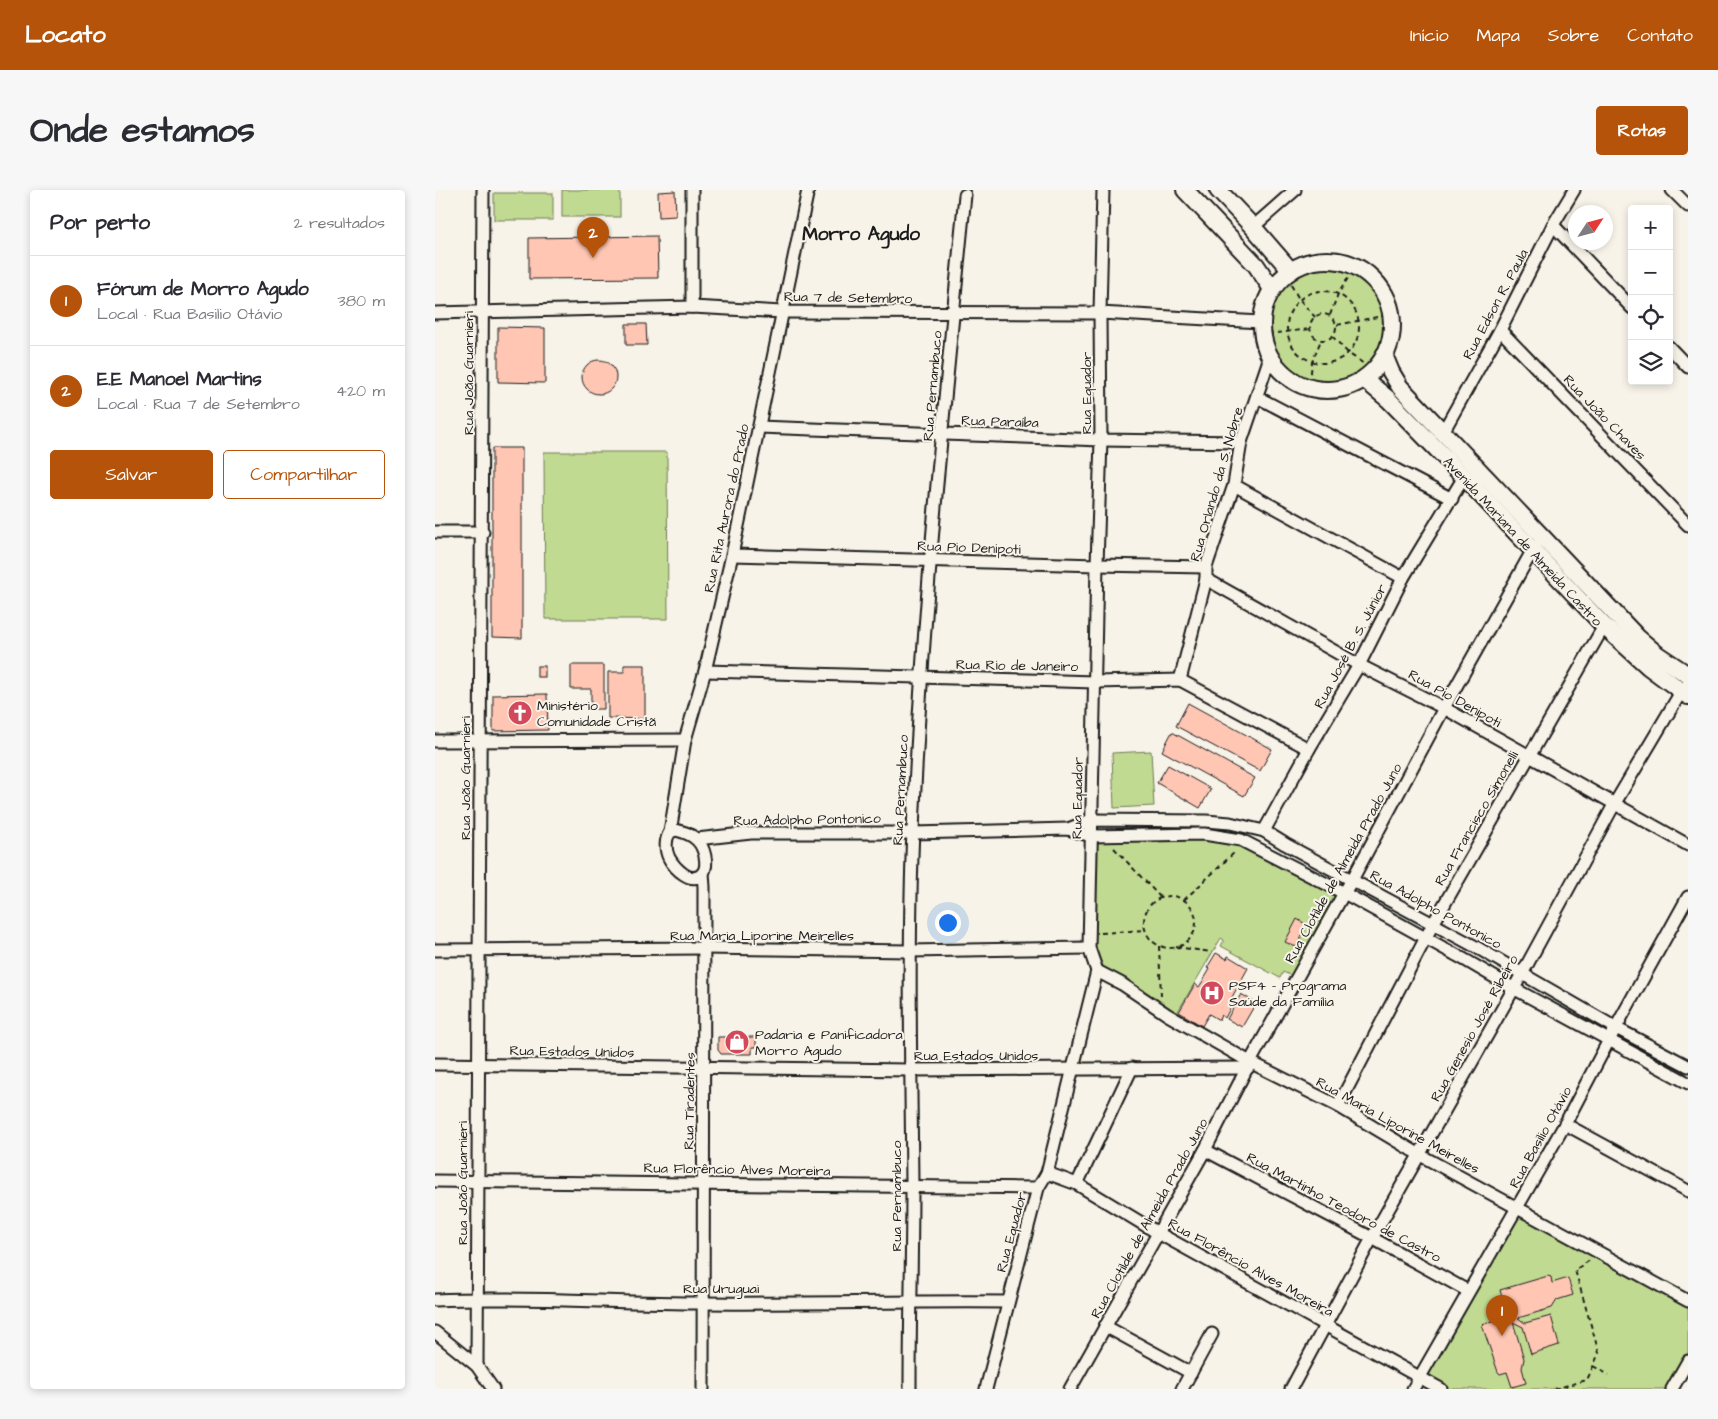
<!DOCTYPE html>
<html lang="pt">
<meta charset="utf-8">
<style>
body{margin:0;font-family:"Architects Daughter",sans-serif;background:#f7f7f7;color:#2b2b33}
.controls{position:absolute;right:15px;top:15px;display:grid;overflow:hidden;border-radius:5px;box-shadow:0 2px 8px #0003}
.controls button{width:45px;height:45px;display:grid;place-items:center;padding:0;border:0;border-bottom:1px solid #e1e1e2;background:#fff;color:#2b2b33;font:25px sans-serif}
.compass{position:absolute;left:1133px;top:15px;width:45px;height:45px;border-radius:50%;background:#fff;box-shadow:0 2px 8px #0003;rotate:54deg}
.you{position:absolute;left:512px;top:732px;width:18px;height:18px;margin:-12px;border:4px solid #fff;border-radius:50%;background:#1a73e8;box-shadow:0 0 0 8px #1a73e833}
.badge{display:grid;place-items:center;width:32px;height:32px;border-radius:50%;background:#b45309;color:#fff;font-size:16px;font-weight:700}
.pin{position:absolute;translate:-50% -41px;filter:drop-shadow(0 1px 2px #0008)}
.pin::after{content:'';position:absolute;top:26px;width:18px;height:15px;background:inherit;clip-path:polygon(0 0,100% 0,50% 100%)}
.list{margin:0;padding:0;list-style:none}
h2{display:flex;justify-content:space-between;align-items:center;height:65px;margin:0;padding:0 20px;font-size:21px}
h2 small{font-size:16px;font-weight:400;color:#7c7c81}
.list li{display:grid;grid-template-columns:32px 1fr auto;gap:15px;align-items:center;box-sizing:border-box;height:90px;padding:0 20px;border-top:1px solid #e1e1e2}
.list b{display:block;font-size:19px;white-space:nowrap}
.list p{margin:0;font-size:16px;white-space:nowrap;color:#7c7c81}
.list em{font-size:16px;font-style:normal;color:#7c7c81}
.actions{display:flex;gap:10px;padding:15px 20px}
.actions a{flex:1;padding:11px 0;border:1px solid #b45309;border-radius:5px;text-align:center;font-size:18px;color:#b45309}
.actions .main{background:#b45309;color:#fff}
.icon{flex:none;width:28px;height:28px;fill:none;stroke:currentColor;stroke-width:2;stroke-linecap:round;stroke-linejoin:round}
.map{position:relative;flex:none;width:1253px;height:1199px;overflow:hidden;border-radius:5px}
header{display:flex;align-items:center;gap:30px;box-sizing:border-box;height:70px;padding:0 25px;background:#b45309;color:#fff}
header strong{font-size:24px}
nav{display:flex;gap:28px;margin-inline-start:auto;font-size:18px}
.intro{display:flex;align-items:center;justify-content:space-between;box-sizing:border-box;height:120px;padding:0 30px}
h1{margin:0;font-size:35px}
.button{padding:12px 22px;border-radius:5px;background:#b45309;color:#fff;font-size:18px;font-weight:700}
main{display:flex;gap:30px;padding:0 30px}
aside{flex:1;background:#fff;border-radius:5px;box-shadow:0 2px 8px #0003}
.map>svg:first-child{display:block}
.green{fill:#c1da91;stroke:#6e7b56}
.building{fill:#ffc6b4;stroke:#1c1c1c}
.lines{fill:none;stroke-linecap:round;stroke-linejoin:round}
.street-casing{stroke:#1c1c1c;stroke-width:15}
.secondary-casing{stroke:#1c1c1c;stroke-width:20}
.path{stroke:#1c1c1c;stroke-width:2;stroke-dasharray:5 4;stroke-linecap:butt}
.street{stroke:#f7f3e8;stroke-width:11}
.secondary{stroke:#f7f3e8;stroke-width:16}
.labels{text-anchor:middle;stroke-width:4;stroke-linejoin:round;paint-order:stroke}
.street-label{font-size:14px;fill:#1c1c1c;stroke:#f7f3e8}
.poi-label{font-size:14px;fill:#1c1c1c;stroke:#f7f3e8;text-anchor:start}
.district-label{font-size:19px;font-weight:bold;fill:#1c1c1c;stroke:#f7f3e8}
</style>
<header>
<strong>Locato</strong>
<nav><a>Início</a><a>Mapa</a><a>Sobre</a><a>Contato</a></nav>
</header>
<div class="intro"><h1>Onde estamos</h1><a class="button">Rotas</a></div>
<main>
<aside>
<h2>Por perto<small>2 resultados</small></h2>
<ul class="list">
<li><span class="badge">1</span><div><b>Fórum de Morro Agudo</b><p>Local · Rua Basilio Otávio</p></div><em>380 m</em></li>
<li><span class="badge">2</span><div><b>E.E Manoel Martins</b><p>Local · Rua 7 de Setembro</p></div><em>420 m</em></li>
</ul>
<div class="actions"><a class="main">Salvar</a><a>Compartilhar</a></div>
</aside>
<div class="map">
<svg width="1253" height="1199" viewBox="0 0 1253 1199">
<rect width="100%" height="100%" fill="#f7f3e8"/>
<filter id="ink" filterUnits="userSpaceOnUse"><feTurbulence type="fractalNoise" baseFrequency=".02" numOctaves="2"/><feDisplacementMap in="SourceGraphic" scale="10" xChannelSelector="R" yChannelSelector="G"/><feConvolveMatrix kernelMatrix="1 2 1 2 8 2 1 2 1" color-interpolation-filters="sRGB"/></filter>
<g filter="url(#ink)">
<g class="green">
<rect x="127" y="0" width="58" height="27"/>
<rect x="59" y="3" width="59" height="27"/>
<circle cx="893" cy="135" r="61"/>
<path d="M109,262H232L233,429H110Z"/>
<path d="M716,561L719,616L679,618L677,563Z"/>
<path d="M662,647L792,651L814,659L902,704L857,786L848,782L845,788L786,756L789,750L786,748L739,828L666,775L660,762Z"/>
<path d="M1081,1020L1253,1114V1166L1235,1199H1011L987,1187Z"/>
</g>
<g class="building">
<path d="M240,1L241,26L224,27L223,2Z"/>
<path d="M222,46L223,88L94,89V48Z"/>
<path d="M191,134H211L212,155H191Z"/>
<path d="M63,137L110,138V193L63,192Z"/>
<circle cx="164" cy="187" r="17"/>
<path d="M57,258H87V448L57,447Z"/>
<path d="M136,475H169V519H156V499H136Z"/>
<path d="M189,475H210V529L173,528V482H189Z"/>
<rect x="102" y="476" width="8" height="11"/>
<path d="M112,504L113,540L58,541V505Z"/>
<path d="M753,513L837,559L825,581L741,536Z"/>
<path d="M737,542L820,588L809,606L727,561Z"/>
<path d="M733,575L776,599L765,618L722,593Z"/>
<path d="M862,729L872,735L861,757L850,752Z"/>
<path d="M781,763L792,769L793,766L813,778L796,809L799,811L790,828L786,825L784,830L774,824L767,836L744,822L760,794L764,797L768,791L775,779L772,778Z"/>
<path d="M806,804L821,813L807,837L792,829Z"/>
<path d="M283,847H321V857H317V864H286L283,860Z"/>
<path d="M1113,1086L1116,1087L1117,1093L1133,1088L1138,1105L1122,1110L1117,1118L1083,1128L1090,1133L1116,1126L1124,1155L1096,1164L1088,1137L1078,1132L1089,1169L1087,1178L1091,1193L1077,1197L1072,1182L1065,1184L1063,1182L1047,1135L1058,1131L1055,1123L1061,1113L1068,1111L1065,1100Z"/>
</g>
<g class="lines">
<defs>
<g id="street">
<path d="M257,0V117"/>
<path d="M1237,0L1253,16"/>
<path d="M1118,35L1197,118"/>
<path d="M818,37L860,0"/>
<path d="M0,123L257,117L347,122L665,123L826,132"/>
<path d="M1065,140L1253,335"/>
<path d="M1234,157L1253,177"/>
<path d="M822,207L1017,309"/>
<path d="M324,237L666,250L806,252"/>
<path d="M1008,242L1065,140L1118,35L1139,0"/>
<path d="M799,295L968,388"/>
<path d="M0,342H48"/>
<path d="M297,365L662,375L771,377"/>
<path d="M771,389L924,475L1009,518L1253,655"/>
<path d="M270,481L660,492L745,490L874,559"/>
<path d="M745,490L771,389V377L799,295L806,252L835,167"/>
<path d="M0,551L250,550"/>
<path d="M633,639L656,630L771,631L795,633L829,641L850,654L1041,757L1181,838L1253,876"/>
<path d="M241,640C249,642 256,644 262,650C269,657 274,674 268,683C257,697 239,677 234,668C230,660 230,649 235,642Z"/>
<path d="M829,641L874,559L924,475L968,388L1029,287"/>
<path d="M235,642L250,550L270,481L297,365L373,0"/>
<path d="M262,649L316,643H478L633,639L656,646L769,644L806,650L909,703L1032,771L1078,798L1253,893"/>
<path d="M268,683L269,697L268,1199"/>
<path d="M0,760L269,758L474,761L654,758"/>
<path d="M662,781L687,794L733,825L815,872L903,916L985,965L1253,1111"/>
<path d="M0,874L475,880L813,878"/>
<path d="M903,916L998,734L1169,436"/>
<path d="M1130,934L1253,1001"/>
<path d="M770,960L937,1048L1033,1101"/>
<path d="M612,983L642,994L723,1043L1006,1199"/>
<path d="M0,991L603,998"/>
<path d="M642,994L697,878"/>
<path d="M0,1110C90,1106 179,1113 269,1113C370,1114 471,1111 573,1112"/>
<path d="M670,1136L756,1183"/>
<path d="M0,1142L42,1176L58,1199"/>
<path d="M42,1176L48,0"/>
<path d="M475,1199C475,1131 477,1063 477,995C476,876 473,758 478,640C487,428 509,216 530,5"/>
<path d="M551,1199L603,998L612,983L662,781L654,758L662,375L666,250L665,123L668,0"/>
<path d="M635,1199L770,960L815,872L909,703L917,690L1009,518L1100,356"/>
<path d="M747,1199L777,1144"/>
<path d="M856,1199L937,1048L1087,784L1180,613L1246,502L1253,494"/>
<path d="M978,1199L1130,934L1174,850L1253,707"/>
<path d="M1237,1199L1253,1171"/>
</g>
<g id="secondary">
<path d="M750,0L821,75L837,99"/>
<path d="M783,0L818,37L856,81"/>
<circle cx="892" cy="135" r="65"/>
<path d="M949,165L956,182L965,197L1202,447L1223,465L1253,485"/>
<path d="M929,189L953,209L1029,287L1169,436L1214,477L1253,506"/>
</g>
</defs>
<use href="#street" class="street-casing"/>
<use href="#secondary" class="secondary-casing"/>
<g class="path">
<path d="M856,95L864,109L880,127"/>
<circle cx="888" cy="137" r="36"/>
<circle cx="888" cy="137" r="13"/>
<path d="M895,125L903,104L918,80"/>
<path d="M902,135L952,125"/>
<path d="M833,144L876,139"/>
<path d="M897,146L913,163L929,174"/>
<path d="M875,192L877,172L886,150"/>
<path d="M679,658L725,707"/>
<circle cx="735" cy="732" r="26"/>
<path d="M749,710L800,662"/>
<path d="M666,743L711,740"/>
<path d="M724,756L726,806"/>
<path d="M741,757L777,762"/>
<path d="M1158,1176L1174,1185"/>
<path d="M1119,1199L1152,1190L1164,1163L1140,1080L1155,1070"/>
</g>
<use href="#street" class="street"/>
<use href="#secondary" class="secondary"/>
</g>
</g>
<defs>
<symbol id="church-disc" viewBox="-11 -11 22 22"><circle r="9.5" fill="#d1495b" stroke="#f7f3e8"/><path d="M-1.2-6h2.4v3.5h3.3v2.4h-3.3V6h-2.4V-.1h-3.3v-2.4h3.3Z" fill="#fff"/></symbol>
<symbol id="hospital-disc" viewBox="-11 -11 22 22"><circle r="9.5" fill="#d1495b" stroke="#f7f3e8"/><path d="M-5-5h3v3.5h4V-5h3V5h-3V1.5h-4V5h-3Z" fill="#fff"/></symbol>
<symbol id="shop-disc" viewBox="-11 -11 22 22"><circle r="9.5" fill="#d1495b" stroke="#f7f3e8"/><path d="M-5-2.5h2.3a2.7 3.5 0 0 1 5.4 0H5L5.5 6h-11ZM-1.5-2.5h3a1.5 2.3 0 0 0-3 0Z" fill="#fff"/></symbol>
</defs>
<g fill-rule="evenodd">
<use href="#church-disc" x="71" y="509" width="28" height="28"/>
<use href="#hospital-disc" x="763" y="789" width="28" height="28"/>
<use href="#shop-disc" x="288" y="838" width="28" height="28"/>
</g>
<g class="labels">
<g class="street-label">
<text transform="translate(413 107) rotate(1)" y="5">Rua 7 de Setembro</text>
<text transform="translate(1060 114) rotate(-62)" y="5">Rua Edson R. Paula</text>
<text transform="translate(33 183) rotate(-90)" y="5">Rua João Guarnieri</text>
<text transform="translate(497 196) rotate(-85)" y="5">Rua Pernambuco</text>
<text transform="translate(651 203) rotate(-90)" y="5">Rua Equador</text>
<text transform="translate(1170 227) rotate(46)" y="5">Rua João Chaves</text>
<text transform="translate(565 231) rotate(2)" y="5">Rua Paraíba</text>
<text transform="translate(781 294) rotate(-74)" y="5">Rua Orlando da S. Nobre</text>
<text transform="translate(291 318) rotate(-78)" y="5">Rua Rita Aurora do Prado</text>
<text transform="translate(1088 351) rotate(47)" y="5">Avenida Mariana de Almeida Castro</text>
<text transform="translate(534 357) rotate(2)" y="5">Rua Pio Denipoti</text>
<text transform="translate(915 456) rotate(-62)" y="5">Rua José B. S. Júnior</text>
<text transform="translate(582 475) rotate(1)" y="5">Rua Rio de Janeiro</text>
<text transform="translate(1020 508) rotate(29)" y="5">Rua Pio Denipoti</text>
<text transform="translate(30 588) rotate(-90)" y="5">Rua João Guarnieri</text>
<text transform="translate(465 600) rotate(-87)" y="5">Rua Pernambuco</text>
<text transform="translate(642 608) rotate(-89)" y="5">Rua Equador</text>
<text transform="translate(1041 628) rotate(-60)" y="5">Rua Francisco Simonelli</text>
<text transform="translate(372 629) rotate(-1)" y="5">Rua Adolpho Pontonico</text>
<text transform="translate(908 673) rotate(-61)" y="5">Rua Clotilde de Almeida Prado Juno</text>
<text transform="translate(1001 719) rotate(29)" y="5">Rua Adolpho Pontonico</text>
<text x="327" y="750">Rua Maria Liporine Meirelles</text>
<text transform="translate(1039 838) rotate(-61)" y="5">Rua Genesio José Ribeiro</text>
<text transform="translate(137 861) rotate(1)" y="5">Rua Estados Unidos</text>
<text x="541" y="870">Rua Estados Unidos</text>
<text transform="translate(254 911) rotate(-89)" y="5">Rua Tiradentes</text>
<text transform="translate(963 935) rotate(29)" y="5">Rua Maria Liporine Meirelles</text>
<text transform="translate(1105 947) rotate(-61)" y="5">Rua Basilio Otávio</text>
<text transform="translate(302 979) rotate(1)" y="5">Rua Florêncio Alves Moreira</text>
<text transform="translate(27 993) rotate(-90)" y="5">Rua João Guarnieri</text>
<text transform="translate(461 1006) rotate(-90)" y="5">Rua Pernambuco</text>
<text transform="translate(909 1017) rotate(28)" y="5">Rua Martinho Teodoro de Castro</text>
<text transform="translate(714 1028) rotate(-61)" y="5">Rua Clotilde de Almeida Prado Juno</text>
<text transform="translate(576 1042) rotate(-75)" y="5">Rua Equador</text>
<text transform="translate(816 1077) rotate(29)" y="5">Rua Florêncio Alves Moreira</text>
<text x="286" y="1103">Rua Uruguai</text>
</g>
<g class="poi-label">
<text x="102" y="520">Ministério<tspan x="102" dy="16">Comunidade Cristã</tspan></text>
<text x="794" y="800">PSF4 - Programa<tspan x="794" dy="16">Saúde da Família</tspan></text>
<text x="320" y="849">Padaria e Panificadora<tspan x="320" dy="16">Morro Agudo</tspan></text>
</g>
<g class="district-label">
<text x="426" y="50">Morro Agudo</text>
</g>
</g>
</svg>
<div class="controls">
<button>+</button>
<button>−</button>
<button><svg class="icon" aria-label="locate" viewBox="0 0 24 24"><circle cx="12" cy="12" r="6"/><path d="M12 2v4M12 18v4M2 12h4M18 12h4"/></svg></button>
<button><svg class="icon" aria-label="layers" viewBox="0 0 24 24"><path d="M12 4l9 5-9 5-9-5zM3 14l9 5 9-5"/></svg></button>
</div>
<svg class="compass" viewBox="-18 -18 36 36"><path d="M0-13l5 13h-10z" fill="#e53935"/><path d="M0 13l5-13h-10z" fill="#7c7c81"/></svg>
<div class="you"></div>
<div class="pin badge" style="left:1067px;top:1146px">1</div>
<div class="pin badge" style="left:158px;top:68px">2</div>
</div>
</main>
